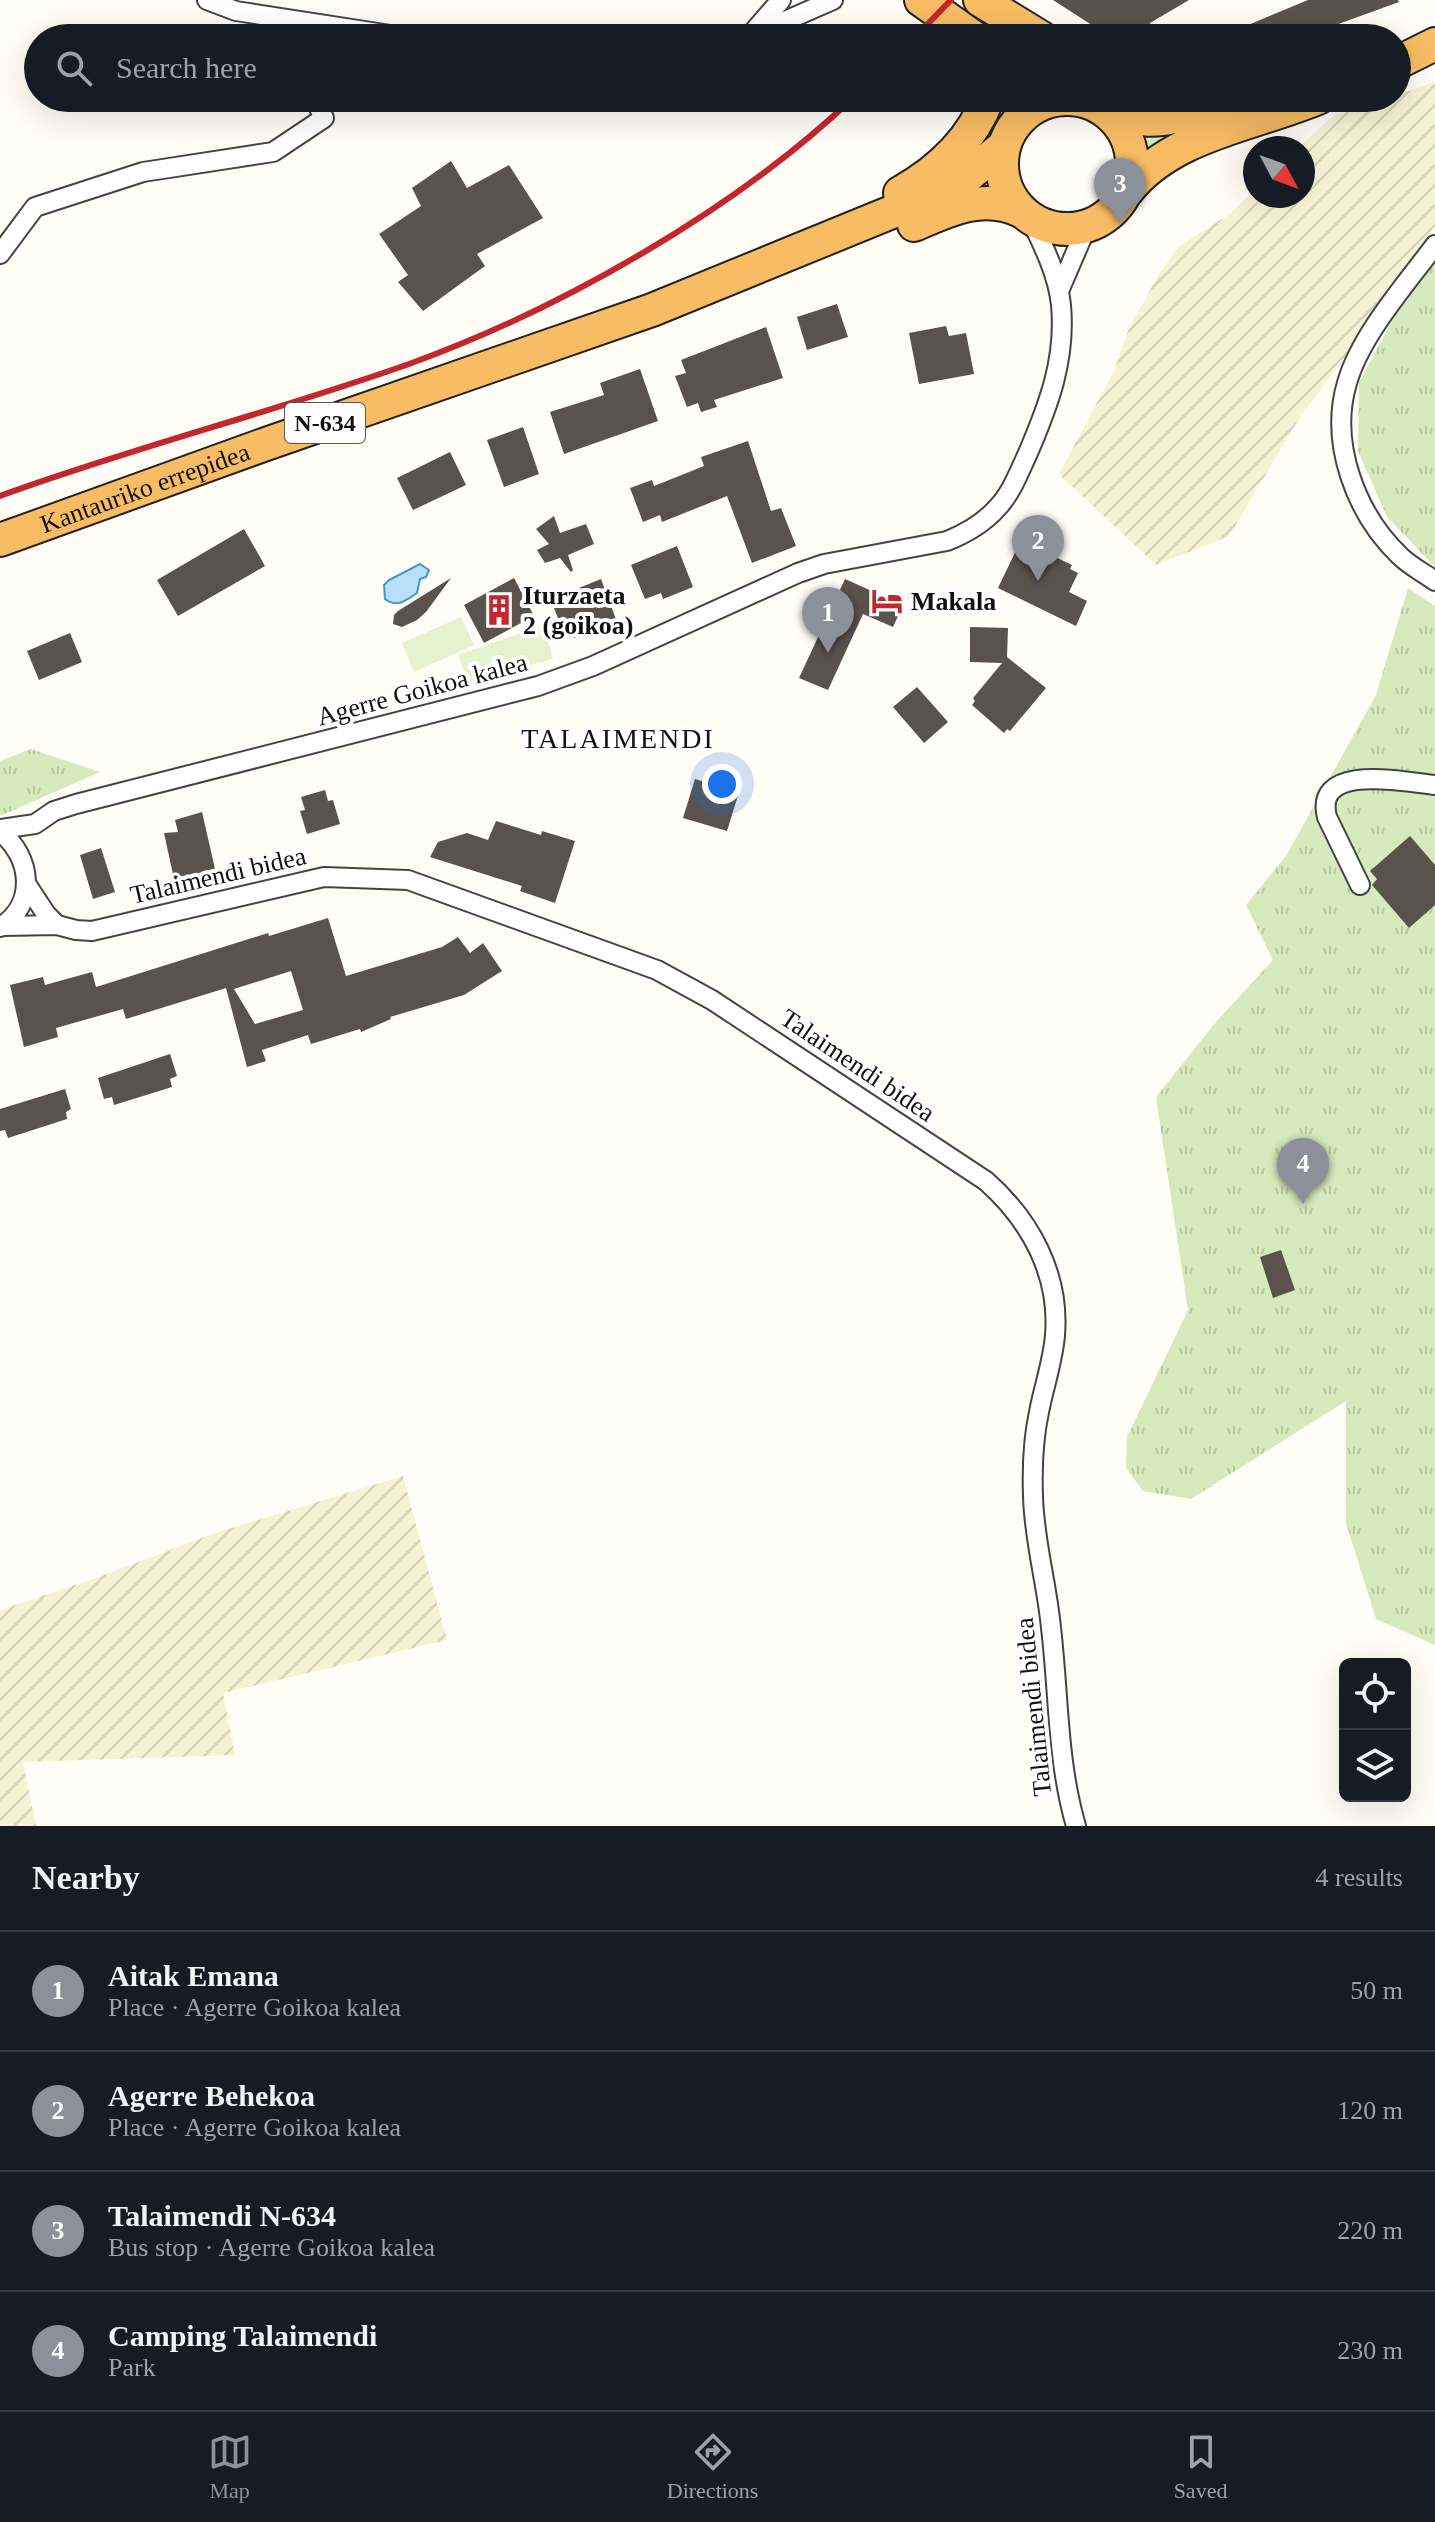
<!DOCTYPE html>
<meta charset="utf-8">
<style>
body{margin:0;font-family:"Times New Roman",serif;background:#242831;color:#f1f3f6}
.controls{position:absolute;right:24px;bottom:24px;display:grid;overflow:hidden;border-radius:12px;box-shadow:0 8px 32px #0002}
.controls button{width:72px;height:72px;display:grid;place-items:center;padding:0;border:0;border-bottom:2px solid #363941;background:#171b24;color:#f1f3f6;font:40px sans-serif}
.compass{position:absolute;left:1243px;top:136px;width:72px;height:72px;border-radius:50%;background:#171b24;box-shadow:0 8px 32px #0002;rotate:131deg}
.you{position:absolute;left:722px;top:784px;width:28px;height:28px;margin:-20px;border:6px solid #fff;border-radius:50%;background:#1a73e8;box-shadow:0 0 0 12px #1a73e833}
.badge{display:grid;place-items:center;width:52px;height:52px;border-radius:50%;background:#8c9099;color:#fff;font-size:26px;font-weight:700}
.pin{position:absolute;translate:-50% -66px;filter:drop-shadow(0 2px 4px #0008)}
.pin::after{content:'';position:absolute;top:42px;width:28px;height:24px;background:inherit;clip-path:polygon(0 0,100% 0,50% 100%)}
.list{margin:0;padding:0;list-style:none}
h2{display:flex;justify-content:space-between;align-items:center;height:104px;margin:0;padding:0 32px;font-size:34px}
h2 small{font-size:26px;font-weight:400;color:#9ea1a6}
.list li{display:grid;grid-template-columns:52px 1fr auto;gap:24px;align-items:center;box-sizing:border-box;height:120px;padding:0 32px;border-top:2px solid #363941}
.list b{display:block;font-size:30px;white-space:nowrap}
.list p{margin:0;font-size:26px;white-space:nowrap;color:#9ea1a6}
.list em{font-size:26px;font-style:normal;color:#9ea1a6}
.icon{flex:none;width:44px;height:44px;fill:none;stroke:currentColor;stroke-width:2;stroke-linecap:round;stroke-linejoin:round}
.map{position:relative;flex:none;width:1435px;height:1826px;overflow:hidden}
.search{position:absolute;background:#171b24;box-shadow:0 8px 32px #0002;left:24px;right:24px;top:24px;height:88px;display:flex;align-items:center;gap:20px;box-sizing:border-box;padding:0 28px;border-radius:44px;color:#9ea1a6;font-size:30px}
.sheet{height:584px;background:#171b24}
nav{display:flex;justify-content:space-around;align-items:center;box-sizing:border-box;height:112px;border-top:2px solid #363941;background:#171b24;font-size:22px;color:#9ea1a6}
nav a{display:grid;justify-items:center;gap:4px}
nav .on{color:#8c9099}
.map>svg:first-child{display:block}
.farmland{fill:url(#farmland-furrows)}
.grass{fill:#d5ebbd}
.park{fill:url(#park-tufts)}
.pitch{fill:#e6f2cf}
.water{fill:#b9e0f7;stroke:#3f96cf;stroke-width:2}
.building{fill:#5a524d;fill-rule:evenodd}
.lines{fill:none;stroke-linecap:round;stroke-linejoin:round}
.minor-casing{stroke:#444;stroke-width:22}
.trunk-casing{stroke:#222;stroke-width:36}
.minor{stroke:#fff;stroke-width:18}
.trunk{stroke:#f7bc64;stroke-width:32}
.rail{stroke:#c4262e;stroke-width:6}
.labels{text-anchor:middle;stroke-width:8;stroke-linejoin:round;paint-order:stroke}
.shield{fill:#fff;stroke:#585858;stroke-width:2}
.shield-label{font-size:24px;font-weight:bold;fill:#111}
.street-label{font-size:26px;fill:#111;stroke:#fff}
.poi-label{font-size:26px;font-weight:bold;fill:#111;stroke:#fff;text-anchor:start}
.neighbourhood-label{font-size:28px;letter-spacing:2px;fill:#111;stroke:#fff}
</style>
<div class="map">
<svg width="1435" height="1826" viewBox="0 0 1435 1826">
<defs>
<pattern id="farmland-furrows" width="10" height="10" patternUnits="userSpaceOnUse" patternTransform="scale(2)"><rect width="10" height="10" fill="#f6f3d4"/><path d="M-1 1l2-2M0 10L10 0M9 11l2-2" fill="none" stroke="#d2cfb5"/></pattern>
<pattern id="park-tufts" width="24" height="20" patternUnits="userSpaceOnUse" patternTransform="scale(2)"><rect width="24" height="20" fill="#d5ebbd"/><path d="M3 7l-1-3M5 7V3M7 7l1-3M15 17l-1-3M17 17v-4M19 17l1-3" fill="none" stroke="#b6c8a1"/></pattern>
</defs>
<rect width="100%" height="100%" fill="#fffdf5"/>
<g class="farmland">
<path d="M1435,82V227L1415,254L1350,359L1336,369L1300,417L1229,536L1156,565L1059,474L1114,371L1129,328L1159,274L1179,246L1230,214L1255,189V196H1303V148H1298L1334,115L1387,98H1397V95Z"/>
<path d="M403,1476L447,1640L223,1693L235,1755L23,1762L36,1826H0V1610L96,1578L215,1533Z"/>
</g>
<path class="grass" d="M1209,122L1146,161L1136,129Z"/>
<g class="park">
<path d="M1435,261V567L1387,517L1358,451L1359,382L1395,316Z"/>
<path d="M1408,588L1435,606V1645L1376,1619L1346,1523V1401L1191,1499L1143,1491L1126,1468L1127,1437L1188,1310L1156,1097L1215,1023L1273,960L1246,905L1286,856L1376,695Z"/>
<path d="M31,749L100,772L0,816V761Z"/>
</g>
<g class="pitch">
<path d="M461,617L474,645L414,672L402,643Z"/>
<path d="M544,625L553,659L468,682L458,655Z"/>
</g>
<path class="water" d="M420,564L429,570L426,577L420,579L417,593C405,601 397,608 385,599L384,585L389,580Z"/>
<g class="building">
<path d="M1053,0H1189L1150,23L1148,38H1112Z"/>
<path d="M1308,0H1398L1399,2L1300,38H1217Z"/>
<path d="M451,161L467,188L509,165L543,218L477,254L485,266L423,311L398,282L408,275L379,234L421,206L412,188Z"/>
<path d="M837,304L848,337L807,350L797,317Z"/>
<path d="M946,326L949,336L966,333L974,374L919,384L909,333Z"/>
<path d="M766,327L783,378L714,400L717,407L701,412L698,403L687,407L675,376L686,373L681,360Z"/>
<path d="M640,369L658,421L564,454L550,412L604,395L600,383Z"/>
<path d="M523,427L539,474L504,487L487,440Z"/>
<path d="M748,441L771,511L781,508L796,546L752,563L727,496L662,522L660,515L643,522L630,488L652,480L654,486L704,466L701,457Z"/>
<path d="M450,452L466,485L413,510L397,478Z"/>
<path d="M554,516L560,533L586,524L594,544L568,555L573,570L571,572L560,558L545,563L537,550L549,544L536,529Z"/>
<path d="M244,529L265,566L178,616L157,580Z"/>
<path d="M1021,540L1072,565L1070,569L1078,573L1069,592L1087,601L1076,626L998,588Z"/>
<path d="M677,546L693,587L663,599L661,593L645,599L631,565Z"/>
<path d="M451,578L426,612L417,620L402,627L393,624L394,615L398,611Z"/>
<path d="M514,578L534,616L484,643L464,605Z"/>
<path d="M601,579L617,622L574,638L572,634L565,636L552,603L575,594L574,590Z"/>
<path d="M845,579L903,605L893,627L863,614L828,690L799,678Z"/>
<path d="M970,627L1008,628L1007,657L1046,688L1010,731L1007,729L1004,733L972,705L975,701L973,698L1002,663L970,662Z"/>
<path d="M70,633L82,662L39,680L27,651Z"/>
<path d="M917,687L948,722L924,743L893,707Z"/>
<path d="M695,779L739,792L727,831L683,818Z"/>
<path d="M325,790L328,801L333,800L340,824L307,834L300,811L305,810L301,797Z"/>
<path d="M202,812L215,869L174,879L164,833L178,832L175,820Z"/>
<path d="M496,821L541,835L542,831L575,841L555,903L520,891L522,886L430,857L438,842L467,833L488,840Z"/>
<path d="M1410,836L1435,865V905L1409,928L1372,885L1377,879L1370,871Z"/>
<path d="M101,848L115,892L93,899L80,855Z"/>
<path d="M328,918L346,976L442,947L458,937L470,953L483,943L502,971L464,995L390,1017L391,1019L361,1032L360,1029L311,1044L308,1035L262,1050L266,1061L247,1067L226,988L126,1019L123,1009L56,1028L58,1037L24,1047L10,985L43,977L45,985L92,972L96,987L268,933L269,936ZM291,971L303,1010L255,1024L234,989Z"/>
<path d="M170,1054L177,1076L170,1079L172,1087L114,1105L112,1097L104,1099L98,1078Z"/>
<path d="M65,1089L71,1109L66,1112L67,1119L8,1138L5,1130L0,1131V1109Z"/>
<path d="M1281,1250L1295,1290L1273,1298L1260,1257Z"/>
</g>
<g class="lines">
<defs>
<g id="minor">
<path d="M207,0L236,11L410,38"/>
<path d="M754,31L781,0"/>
<path d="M746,38L833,0"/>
<path d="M1435,245C1406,284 1360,336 1347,383C1329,443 1356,514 1400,556C1410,566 1424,573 1435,581"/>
<path d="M0,254L35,207L143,172L273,152L324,118L314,98"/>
<path d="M1059,291L1087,226"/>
<path d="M0,829L35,824L54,811L76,804L538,686L593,666L798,573L824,564L947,541C967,533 984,523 998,507C1012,492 1019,472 1028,453C1049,404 1066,359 1061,305C1058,275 1043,245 1030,218"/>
<path d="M0,832C32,856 37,905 0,927"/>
<path d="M27,885L46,914L57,925"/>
<path d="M1360,885L1327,817C1313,762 1406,782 1435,785"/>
<path d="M3,926L57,925L76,930L92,931L324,877L408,880L657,970L712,1000L986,1181C1030,1220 1060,1274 1055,1335C1053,1361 1044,1386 1039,1412C1033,1440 1032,1468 1033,1496C1034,1541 1047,1584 1051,1628C1059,1695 1057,1761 1076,1826"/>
</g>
<g id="trunk">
<path d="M921,0L975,38"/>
<path d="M980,0L1042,38"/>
<path d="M1397,63L1435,44"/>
<circle cx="1067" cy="164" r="65"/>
<path d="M1109,114C1161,129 1197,111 1246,98"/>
<path d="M1127,191C1172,134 1254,125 1318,98"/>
<path d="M900,193C939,171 972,140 988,98"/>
<path d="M914,225C950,209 984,193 1021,211"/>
<path id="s1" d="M0,540L266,444L652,310L931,196L969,175L1004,146"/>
</g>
</defs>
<use href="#minor" class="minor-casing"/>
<use href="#trunk" class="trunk-casing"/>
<use href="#minor" class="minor"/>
<use href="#trunk" class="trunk"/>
<g class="rail">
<path d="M914,38L951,0"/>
<path d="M0,496C134,447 274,412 409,364C561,309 735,210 853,98"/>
</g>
</g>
<defs>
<symbol id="hotel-bare" viewBox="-9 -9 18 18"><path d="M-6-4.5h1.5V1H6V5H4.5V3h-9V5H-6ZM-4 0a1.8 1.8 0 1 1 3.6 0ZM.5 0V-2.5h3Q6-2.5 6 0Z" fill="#c4262e" stroke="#fff" stroke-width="2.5" paint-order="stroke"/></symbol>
<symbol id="building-bare" viewBox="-9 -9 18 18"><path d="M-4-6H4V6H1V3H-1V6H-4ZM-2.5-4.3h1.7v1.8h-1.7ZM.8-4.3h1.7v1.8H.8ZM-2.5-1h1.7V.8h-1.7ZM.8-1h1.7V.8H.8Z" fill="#c4262e" stroke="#fff" stroke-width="2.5" paint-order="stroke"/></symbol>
</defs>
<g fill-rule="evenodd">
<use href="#hotel-bare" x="865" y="579" width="44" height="44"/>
<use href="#building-bare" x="477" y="588" width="44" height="44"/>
</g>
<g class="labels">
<rect class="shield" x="285" y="403" width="80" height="40" rx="6"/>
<g class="shield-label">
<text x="325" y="431">N-634</text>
</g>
<g class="street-label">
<text dy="9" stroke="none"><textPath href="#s1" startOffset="154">Kantauriko errepidea</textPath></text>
<text transform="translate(422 689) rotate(-15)" y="9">Agerre Goikoa kalea</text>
<text transform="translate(218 875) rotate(-13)" y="9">Talaimendi bidea</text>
<text transform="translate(858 1065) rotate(34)" y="9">Talaimendi bidea</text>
<text transform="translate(1033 1707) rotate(-96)" y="9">Talaimendi bidea</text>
</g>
<g class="poi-label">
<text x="523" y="604">Iturzaeta<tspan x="523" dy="30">2 (goikoa)</tspan></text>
<text x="911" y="610">Makala</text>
</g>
<g class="neighbourhood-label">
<text x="618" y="748">TALAIMENDI</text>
</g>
</g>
</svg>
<div class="controls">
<button><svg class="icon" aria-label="locate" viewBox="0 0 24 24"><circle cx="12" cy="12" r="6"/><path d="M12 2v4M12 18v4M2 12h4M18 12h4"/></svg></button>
<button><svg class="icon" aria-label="layers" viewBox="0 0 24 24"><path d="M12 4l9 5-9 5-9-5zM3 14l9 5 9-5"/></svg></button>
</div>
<svg class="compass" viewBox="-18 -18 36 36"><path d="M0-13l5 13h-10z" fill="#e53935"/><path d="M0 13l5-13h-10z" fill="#9ea1a6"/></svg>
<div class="you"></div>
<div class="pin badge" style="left:828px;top:653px">1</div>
<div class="pin badge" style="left:1038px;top:581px">2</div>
<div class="pin badge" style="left:1120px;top:224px">3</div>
<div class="pin badge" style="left:1303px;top:1204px">4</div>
<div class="search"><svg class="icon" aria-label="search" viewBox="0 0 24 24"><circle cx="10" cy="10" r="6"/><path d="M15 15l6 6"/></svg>Search here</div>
</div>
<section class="sheet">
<h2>Nearby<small>4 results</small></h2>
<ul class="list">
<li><span class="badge">1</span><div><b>Aitak Emana</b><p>Place · Agerre Goikoa kalea</p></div><em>50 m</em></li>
<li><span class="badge">2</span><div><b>Agerre Behekoa</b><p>Place · Agerre Goikoa kalea</p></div><em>120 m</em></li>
<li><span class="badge">3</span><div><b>Talaimendi N-634</b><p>Bus stop · Agerre Goikoa kalea</p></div><em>220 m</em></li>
<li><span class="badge">4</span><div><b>Camping Talaimendi</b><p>Park</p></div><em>230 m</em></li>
</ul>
</section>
<nav>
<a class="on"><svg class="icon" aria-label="map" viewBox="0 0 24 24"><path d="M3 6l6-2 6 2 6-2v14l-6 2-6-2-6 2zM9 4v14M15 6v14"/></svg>Map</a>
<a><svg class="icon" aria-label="directions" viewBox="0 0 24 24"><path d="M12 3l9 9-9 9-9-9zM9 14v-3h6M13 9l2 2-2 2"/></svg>Directions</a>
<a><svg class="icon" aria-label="saved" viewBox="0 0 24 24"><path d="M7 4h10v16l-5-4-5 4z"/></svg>Saved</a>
</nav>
